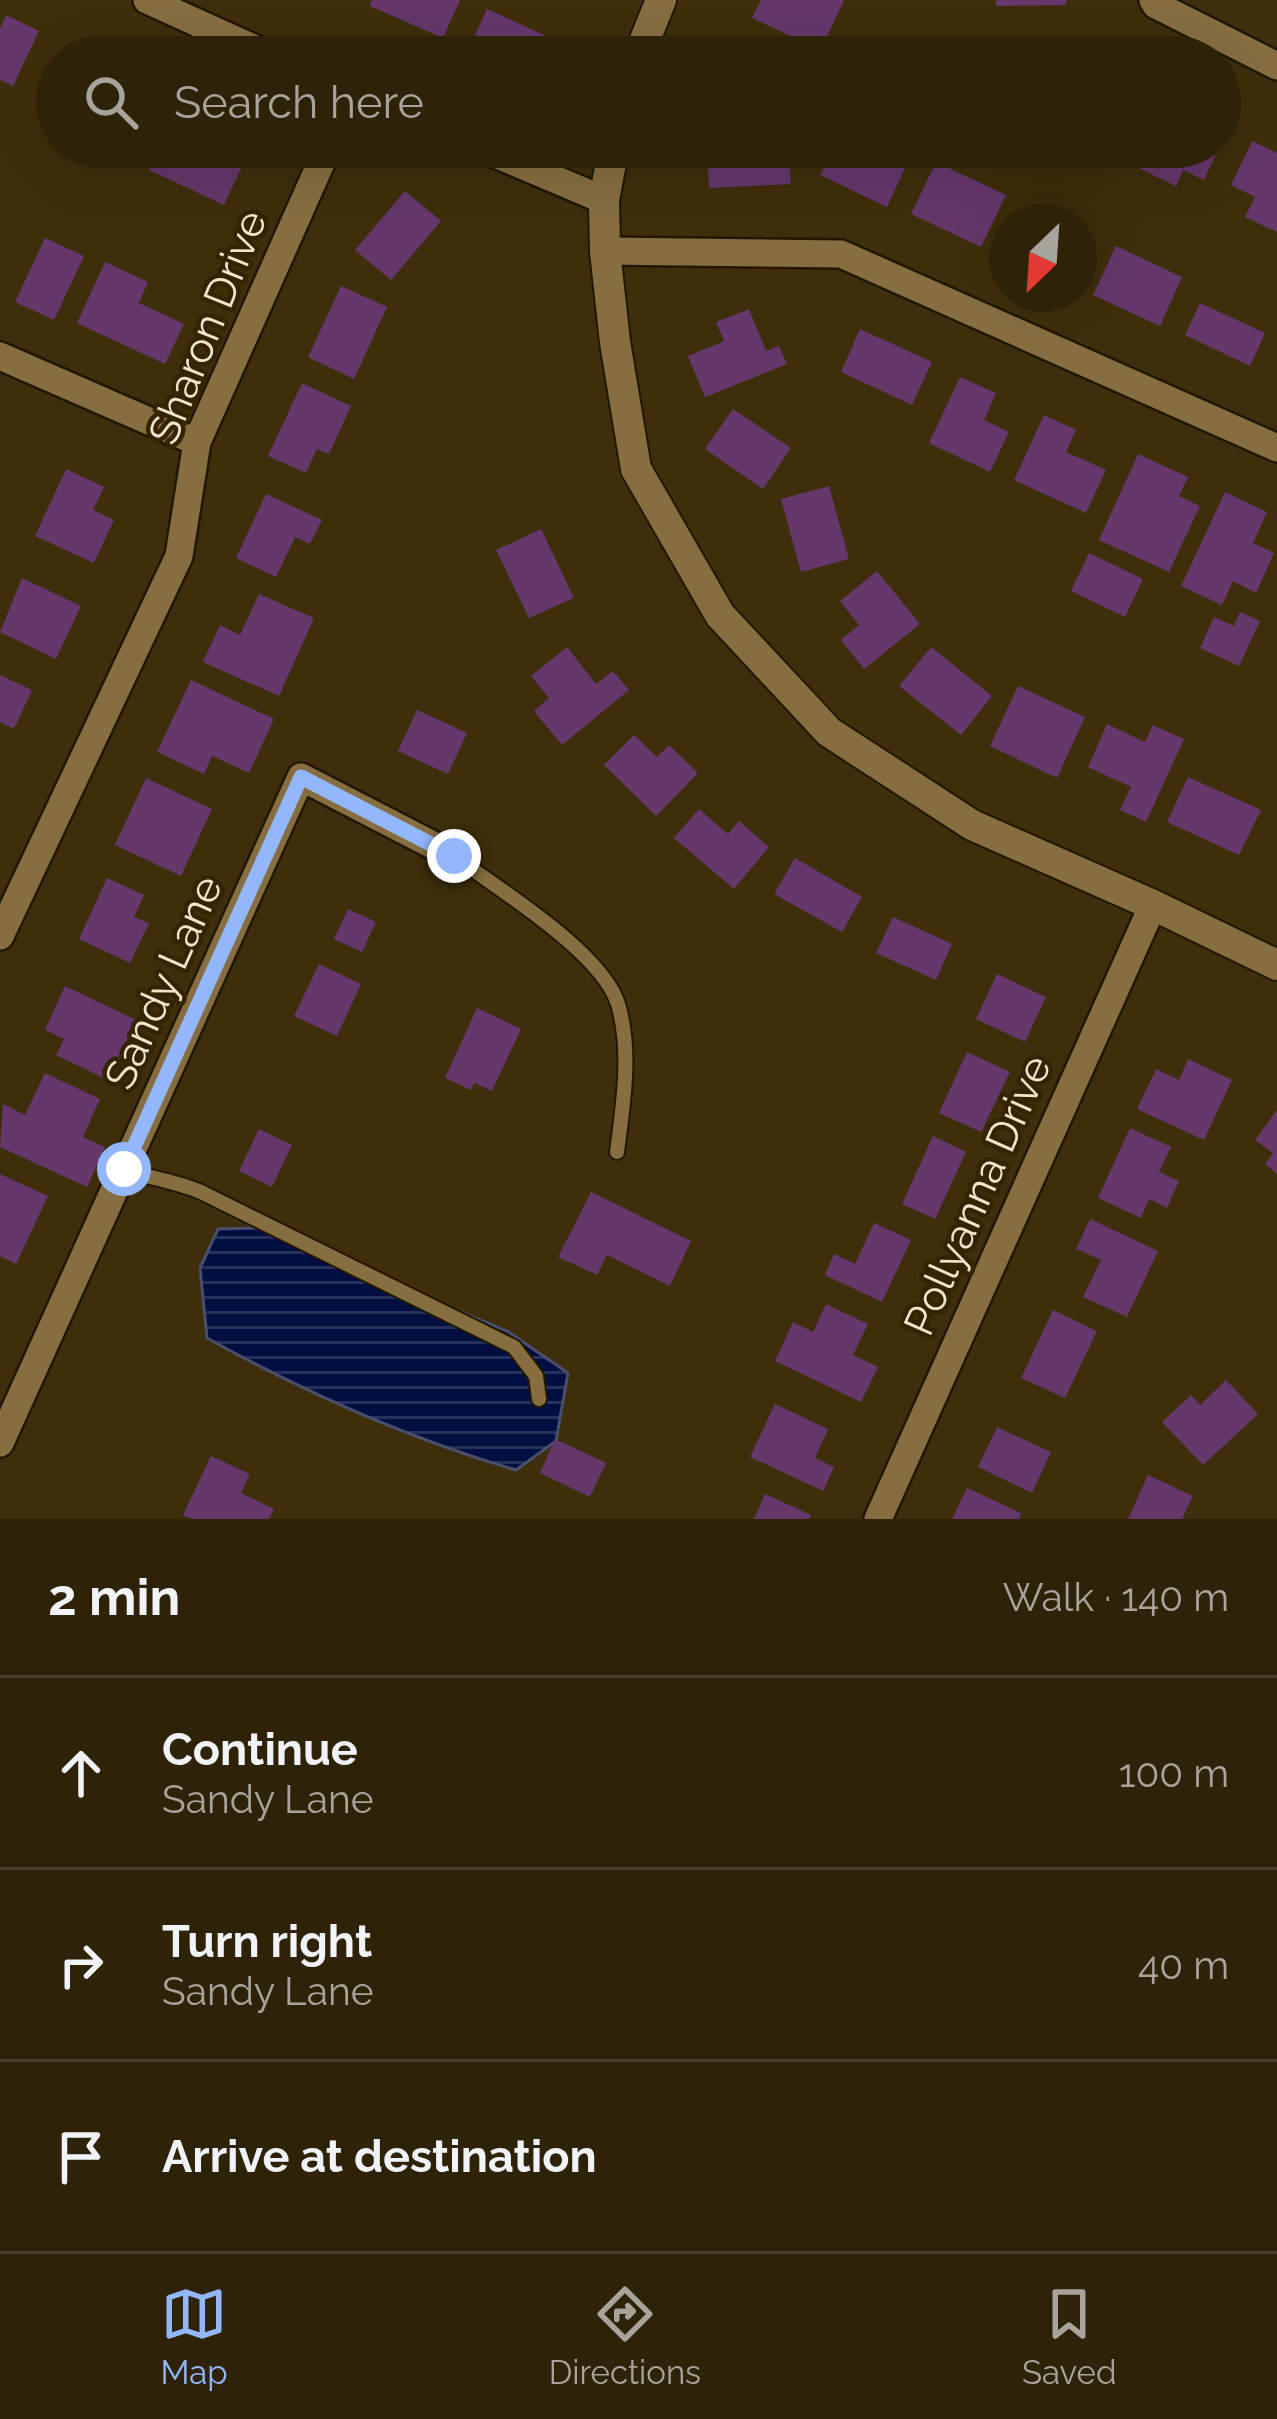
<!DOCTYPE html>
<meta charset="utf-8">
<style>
body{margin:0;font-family:Raleway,sans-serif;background:#3a2f16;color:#f1f3f6}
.compass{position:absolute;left:989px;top:204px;width:108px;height:108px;border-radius:50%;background:#2e2208;box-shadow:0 12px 48px #0002;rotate:205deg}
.stop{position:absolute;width:36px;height:36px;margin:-27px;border:9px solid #93b7fd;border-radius:50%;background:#fff}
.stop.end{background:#93b7fd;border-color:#fff;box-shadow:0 3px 12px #0008}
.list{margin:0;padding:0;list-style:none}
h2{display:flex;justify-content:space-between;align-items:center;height:156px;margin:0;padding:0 48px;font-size:51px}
h2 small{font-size:39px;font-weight:400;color:#a7a49c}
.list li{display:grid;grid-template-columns:78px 1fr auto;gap:36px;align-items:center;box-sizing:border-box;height:192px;padding:0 48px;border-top:3px solid #493f29}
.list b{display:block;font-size:45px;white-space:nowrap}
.list p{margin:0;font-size:39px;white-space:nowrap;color:#a7a49c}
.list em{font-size:39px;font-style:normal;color:#a7a49c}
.icon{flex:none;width:66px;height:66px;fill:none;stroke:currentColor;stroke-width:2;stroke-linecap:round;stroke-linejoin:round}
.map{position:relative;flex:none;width:1277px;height:1519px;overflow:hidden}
.search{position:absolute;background:#2e2208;box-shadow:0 12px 48px #0002;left:36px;right:36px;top:36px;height:132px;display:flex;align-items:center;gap:30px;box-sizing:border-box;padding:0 42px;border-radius:66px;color:#a7a49c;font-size:45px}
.sheet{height:732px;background:#2e2208}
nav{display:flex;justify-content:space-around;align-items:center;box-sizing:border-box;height:168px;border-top:3px solid #493f29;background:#2e2208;font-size:33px;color:#a7a49c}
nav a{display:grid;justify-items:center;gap:6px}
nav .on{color:#93b7fd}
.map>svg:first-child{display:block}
.water{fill:url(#water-rules);stroke:#494e6b;stroke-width:3}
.building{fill:#65376b}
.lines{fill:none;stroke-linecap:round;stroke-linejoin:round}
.lane-casing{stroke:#221701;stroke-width:18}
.street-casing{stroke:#221701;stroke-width:32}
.secondary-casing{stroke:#221701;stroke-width:34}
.lane{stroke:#866e41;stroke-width:14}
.street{stroke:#866e41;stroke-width:27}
.secondary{stroke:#866e41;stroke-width:30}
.route{stroke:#93b7fd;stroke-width:15}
.labels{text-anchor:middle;stroke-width:9;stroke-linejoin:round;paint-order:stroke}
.street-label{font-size:42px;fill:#f2e5cd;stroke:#342401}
</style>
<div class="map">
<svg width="1277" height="1519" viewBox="0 0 1277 1519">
<defs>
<pattern id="water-rules" width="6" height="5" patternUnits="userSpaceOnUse" patternTransform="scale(3)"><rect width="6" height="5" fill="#000e41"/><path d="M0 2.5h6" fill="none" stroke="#26315b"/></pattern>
</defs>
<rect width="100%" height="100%" fill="#3e2e0b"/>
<path class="water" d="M258,1228L507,1331L568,1373L556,1441L516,1470C407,1438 306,1393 207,1338L200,1268L218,1229Z"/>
<g class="building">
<path d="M372,0H460L443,38L370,6Z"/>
<path d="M761,0H844L821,50L752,18Z"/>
<path d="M996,0H1066V5L996,6Z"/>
<path d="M487,9L544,35L536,52L547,57H465Z"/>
<path d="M6,15L39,31L13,86L0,80V28Z"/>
<path d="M57,55V108L38,99Z"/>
<path d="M1252,141L1277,153V232L1245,217L1255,197L1231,185Z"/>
<path d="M160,147H247L250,149L224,205L149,170Z"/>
<path d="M707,147H788L791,184L709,188Z"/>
<path d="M834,147H881L878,155L905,168L887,207L820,175Z"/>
<path d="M1140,147H1219L1204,180L1183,170L1176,186L1132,165Z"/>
<path d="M936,162L1006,195L981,247L911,214Z"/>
<path d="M405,191L441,221L391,280L355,250Z"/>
<path d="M45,238L84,256L54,320L15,302Z"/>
<path d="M1116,246L1182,277L1160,326L1093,295Z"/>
<path d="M105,262L148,282L139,303L184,324L165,364L77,323Z"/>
<path d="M341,286L387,307L354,379L308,357Z"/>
<path d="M1200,303L1265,333L1250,366L1185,335Z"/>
<path d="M749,309L766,351L779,346L787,364L705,397L688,356L724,341L716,322Z"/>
<path d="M860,329L932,362L912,405L841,372Z"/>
<path d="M960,377L996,393L984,420L1009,432L990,472L929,443Z"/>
<path d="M302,383L351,406L329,454L317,449L306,473L268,456Z"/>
<path d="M733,409L791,448L763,489L705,449Z"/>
<path d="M1044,415L1076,430L1066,452L1106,470L1086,513L1014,480Z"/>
<path d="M1138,454L1188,477L1179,496L1200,506L1169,572L1099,540Z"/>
<path d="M66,469L104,487L93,510L114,520L94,563L35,536Z"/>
<path d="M829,486L849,559L801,572L781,499Z"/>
<path d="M1225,492L1267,512L1253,543L1274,553L1256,593L1233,581L1222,605L1181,586Z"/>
<path d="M266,494L322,520L310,544L295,537L276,577L236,558Z"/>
<path d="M541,529L574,598L529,618L496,550Z"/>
<path d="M1089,553L1143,579L1125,617L1071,591Z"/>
<path d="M877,571L920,624L864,669L841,640L859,625L840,601Z"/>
<path d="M22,578L81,606L56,659L0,632Z"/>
<path d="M259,594L314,618L279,696L203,662L220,625L240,635Z"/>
<path d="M1240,612L1260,621L1239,666L1200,648L1214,617L1234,626Z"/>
<path d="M567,647L596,684L613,671L629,690L562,745L534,711L549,698L531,676Z"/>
<path d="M931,647L992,696L961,735L899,686Z"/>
<path d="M0,675L32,690L14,729L0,722Z"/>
<path d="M191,680L274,719L249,773L212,756L204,774L157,752Z"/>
<path d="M1018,686L1085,717L1057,778L990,746Z"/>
<path d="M417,710L467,733L448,774L398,751Z"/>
<path d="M1107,724L1145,742L1153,725L1184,739L1146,822L1120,810L1131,787L1088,767Z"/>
<path d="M634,735L657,757L669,745L698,773L656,816L604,765Z"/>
<path d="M1188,777L1261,810L1239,855L1167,822Z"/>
<path d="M146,778L212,809L181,876L115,845Z"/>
<path d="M699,809L728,834L739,821L769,847L734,889L674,838Z"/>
<path d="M795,858L862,897L842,932L774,894Z"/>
<path d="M107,878L144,895L134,917L149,923L130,963L79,939Z"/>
<path d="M348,909L376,922L362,952L334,939Z"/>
<path d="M893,917L952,944L936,980L876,953Z"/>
<path d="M319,964L361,984L337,1036L294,1016Z"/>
<path d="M997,974L1046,997L1025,1042L976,1019Z"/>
<path d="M65,986L136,1020L108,1080L56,1055L64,1039L45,1030Z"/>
<path d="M477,1008L521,1029L492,1091L474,1083L471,1090L445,1078Z"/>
<path d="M967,1052L1010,1072L981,1132L939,1113Z"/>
<path d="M1188,1059L1232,1080L1204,1140L1137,1109L1156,1069L1179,1080Z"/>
<path d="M45,1073L100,1099L83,1137L105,1147L87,1187L0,1147L3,1104L25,1115Z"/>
<path d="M1277,1110V1174L1265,1164L1273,1153L1255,1140Z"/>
<path d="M1130,1128L1171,1147L1159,1172L1179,1181L1167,1208L1149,1199L1141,1218L1098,1198Z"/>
<path d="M259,1129L292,1145L272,1187L239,1171Z"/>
<path d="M933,1136L966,1152L935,1219L902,1204Z"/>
<path d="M0,1174L48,1196L16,1264L0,1256Z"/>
<path d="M591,1192L691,1241L670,1286L607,1255L597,1275L558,1257Z"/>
<path d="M1090,1219L1158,1251L1127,1317L1083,1297L1101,1260L1076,1249Z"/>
<path d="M874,1223L911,1240L882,1302L825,1275L834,1254L855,1264Z"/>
<path d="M826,1304L868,1324L853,1355L878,1367L861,1402L775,1361L793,1322L813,1332Z"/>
<path d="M1053,1310L1097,1331L1065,1398L1021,1378Z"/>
<path d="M1226,1380L1258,1414L1203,1465L1162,1422L1191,1395L1200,1405Z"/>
<path d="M775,1404L828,1429L815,1458L834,1467L823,1491L750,1457Z"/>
<path d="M997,1427L1051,1452L1032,1493L978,1467Z"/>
<path d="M555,1439L606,1463L590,1497L540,1473Z"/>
<path d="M211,1456L250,1474L241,1493L274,1509L269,1519H192L183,1515Z"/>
<path d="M1148,1475L1193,1496L1182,1519H1128Z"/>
<path d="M967,1488L1021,1513L1019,1519H952Z"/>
<path d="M765,1494L811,1515L809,1519H754Z"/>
</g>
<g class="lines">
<defs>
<g id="lane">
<path d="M454,856C498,889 602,952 618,1004C632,1051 623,1105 617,1152"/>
<path d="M124,1170C150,1178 175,1181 201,1192L514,1347L536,1376L539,1399"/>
</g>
<g id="street">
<path d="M147,0L273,57"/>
<path d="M1153,0L1156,5L1277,66"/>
<path d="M479,147L604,200"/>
<path d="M605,251L841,254L1277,448"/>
<path d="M0,356L197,442"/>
<path d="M0,936L179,556L197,442L328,147"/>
<path d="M0,1443L301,777L454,856"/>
<path d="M878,1519L1153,905"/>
</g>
<g id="secondary">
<path d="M638,57L661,0"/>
<path d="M614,147L604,200L605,251L615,342L636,469L720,615L829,732L972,825L1153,905L1277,965"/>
</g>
</defs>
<use href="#lane" class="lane-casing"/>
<use href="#street" class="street-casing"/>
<use href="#secondary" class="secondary-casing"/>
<use href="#lane" class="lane"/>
<use href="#street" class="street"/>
<use href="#secondary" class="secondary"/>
</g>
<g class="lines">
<path class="route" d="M124,1169L301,777L454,856"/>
</g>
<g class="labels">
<g class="street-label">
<text transform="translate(207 327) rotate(-68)" y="15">Sharon Drive</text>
<text transform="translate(163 982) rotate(-66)" y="15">Sandy Lane</text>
<text transform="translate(977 1195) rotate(-66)" y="15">Pollyanna Drive</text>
</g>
</g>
</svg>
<svg class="compass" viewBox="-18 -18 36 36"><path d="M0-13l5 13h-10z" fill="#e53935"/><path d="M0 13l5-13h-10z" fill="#a7a49c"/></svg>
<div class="stop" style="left:124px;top:1169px"></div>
<div class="stop end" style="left:454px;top:856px"></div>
<div class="search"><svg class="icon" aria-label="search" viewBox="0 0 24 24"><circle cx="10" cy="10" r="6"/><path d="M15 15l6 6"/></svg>Search here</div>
</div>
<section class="sheet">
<h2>2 min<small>Walk · 140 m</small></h2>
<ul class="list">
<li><svg class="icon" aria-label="ahead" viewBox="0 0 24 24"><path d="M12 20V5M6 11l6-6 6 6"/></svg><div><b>Continue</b><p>Sandy Lane</p></div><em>100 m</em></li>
<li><svg class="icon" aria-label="right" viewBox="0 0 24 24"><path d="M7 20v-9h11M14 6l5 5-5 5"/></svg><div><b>Turn right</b><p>Sandy Lane</p></div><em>40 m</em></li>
<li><svg class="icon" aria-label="arrive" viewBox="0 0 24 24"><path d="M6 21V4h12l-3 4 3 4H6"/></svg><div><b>Arrive at destination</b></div></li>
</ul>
</section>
<nav>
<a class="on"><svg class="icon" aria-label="map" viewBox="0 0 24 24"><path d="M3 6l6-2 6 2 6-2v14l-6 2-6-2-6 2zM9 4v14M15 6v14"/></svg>Map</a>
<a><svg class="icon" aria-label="directions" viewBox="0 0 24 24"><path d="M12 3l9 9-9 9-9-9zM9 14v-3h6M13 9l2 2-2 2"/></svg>Directions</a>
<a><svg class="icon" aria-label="saved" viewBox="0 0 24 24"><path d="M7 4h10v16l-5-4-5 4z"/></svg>Saved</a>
</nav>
